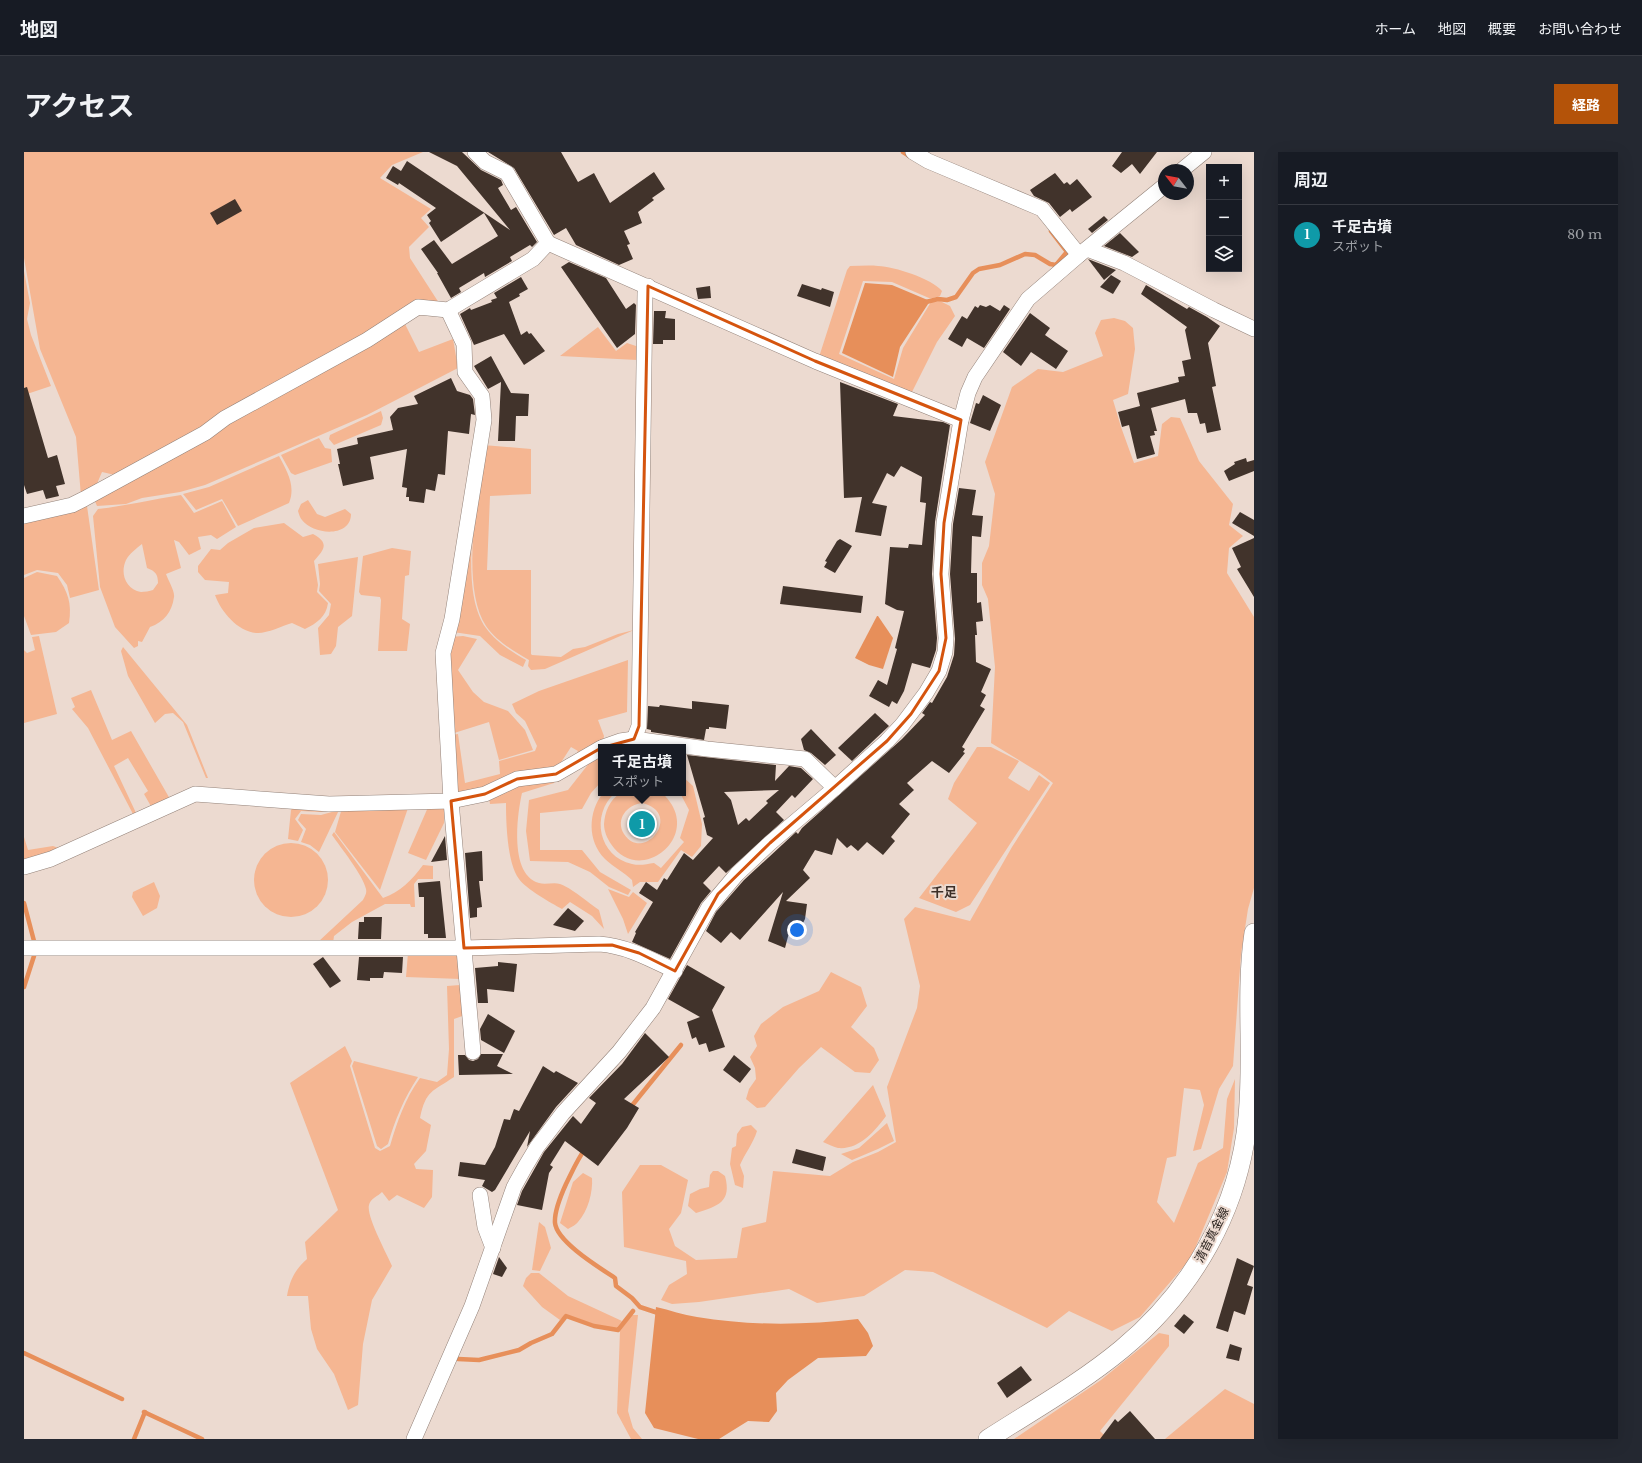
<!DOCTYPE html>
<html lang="ja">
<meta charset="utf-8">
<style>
body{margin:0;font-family:"Libre Baskerville","Noto Sans JP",serif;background:#242831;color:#f1f3f6}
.controls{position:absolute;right:12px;top:12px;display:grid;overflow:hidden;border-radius:0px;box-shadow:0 4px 16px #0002}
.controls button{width:36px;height:36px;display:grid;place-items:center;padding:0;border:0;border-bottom:1px solid #363941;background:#171b24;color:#f1f3f6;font:20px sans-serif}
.compass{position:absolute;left:1134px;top:12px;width:36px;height:36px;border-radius:50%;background:#171b24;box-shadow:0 4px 16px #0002;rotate:301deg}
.you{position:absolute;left:773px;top:778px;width:14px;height:14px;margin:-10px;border:3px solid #fff;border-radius:50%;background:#1a73e8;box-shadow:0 0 0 6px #1a73e833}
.badge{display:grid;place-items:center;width:26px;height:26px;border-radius:50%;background:#b45309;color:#fff;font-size:13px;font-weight:700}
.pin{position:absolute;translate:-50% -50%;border:2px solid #fff;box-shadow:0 1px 4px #0006}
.popup{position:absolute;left:574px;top:592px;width:88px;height:52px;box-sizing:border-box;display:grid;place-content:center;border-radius:0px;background:#171b24;filter:drop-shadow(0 1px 3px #0005);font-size:13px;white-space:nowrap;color:#9ea1a6}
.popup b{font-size:15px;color:#f1f3f6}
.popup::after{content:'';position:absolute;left:50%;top:100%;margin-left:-8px;border:8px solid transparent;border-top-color:#171b24}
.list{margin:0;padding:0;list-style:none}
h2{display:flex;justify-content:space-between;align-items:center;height:52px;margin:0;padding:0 16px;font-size:17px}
h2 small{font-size:13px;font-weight:400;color:#9ea1a6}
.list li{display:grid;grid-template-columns:26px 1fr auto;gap:12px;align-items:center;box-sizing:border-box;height:60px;padding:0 16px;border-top:1px solid #363941}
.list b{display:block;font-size:15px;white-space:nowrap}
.list p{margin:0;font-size:13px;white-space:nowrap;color:#9ea1a6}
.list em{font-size:13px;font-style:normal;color:#9ea1a6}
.icon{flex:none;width:22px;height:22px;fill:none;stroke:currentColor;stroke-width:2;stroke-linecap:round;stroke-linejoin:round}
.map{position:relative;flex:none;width:1230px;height:1287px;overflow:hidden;border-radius:0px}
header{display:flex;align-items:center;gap:24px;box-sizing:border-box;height:56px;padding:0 20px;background:#171b24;border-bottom:1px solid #363941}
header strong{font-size:19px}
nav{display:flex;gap:22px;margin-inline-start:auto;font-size:14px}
.intro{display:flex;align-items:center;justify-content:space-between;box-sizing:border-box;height:96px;padding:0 24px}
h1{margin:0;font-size:28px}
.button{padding:10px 18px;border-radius:0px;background:#b45309;color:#fff;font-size:14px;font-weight:700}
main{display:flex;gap:24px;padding:0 24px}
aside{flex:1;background:#171b24;border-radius:0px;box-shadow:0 4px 16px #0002}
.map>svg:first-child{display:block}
.green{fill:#f5b692;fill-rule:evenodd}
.water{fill:#e78f5a}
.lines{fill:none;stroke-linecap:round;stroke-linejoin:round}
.stream{stroke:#e78f5a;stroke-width:4.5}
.building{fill:#41332b;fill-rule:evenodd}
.minor-casing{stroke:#938279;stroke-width:16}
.major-casing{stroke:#938279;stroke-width:20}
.minor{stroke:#fff;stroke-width:15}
.major{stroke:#fff;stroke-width:19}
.marked{fill:none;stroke:#d5540e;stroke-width:3;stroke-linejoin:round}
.labels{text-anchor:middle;stroke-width:4;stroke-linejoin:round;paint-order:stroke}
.street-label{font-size:12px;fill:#2b2420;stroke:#ecdad0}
.neighbourhood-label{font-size:13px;font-weight:bold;fill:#3d2f28;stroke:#ecdad0}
</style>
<header>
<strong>地図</strong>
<nav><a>ホーム</a><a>地図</a><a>概要</a><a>お問い合わせ</a></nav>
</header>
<div class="intro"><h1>アクセス</h1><a class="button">経路</a></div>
<main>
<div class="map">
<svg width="1230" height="1287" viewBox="0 0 1230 1287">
<rect width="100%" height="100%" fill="#ecdad0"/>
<g class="green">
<path d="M0,0H399L368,13L356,26L407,57L397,66L405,75L385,95L386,106L415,151L174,281L91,323L78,320L72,334L57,344L52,285L16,197L0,106Z"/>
<path d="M826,114C835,114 845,113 854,114C871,115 907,126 918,139L916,144L909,146H905L868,130L839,129L815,202L870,227L879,196L907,150L916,149L926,154L931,164L913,190L888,240L880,241L795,205L823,118Z"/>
<path d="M0,119L6,151L3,167L7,183L27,234L0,243Z"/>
<path d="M1090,166L1101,169L1109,176L1111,197L1104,242L1089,248L1097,275L1110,311L1134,304L1138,272L1147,265L1156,266L1175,309L1209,352L1205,373L1219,384L1205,396L1203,421L1230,465V736L1224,757L1217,802L1209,914L1195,937L1177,997L1169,999L1180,953L1176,938L1160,936L1152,1004L1143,1006L1133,1050L1150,1071L1174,1011L1199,996L1203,947L1211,927L1210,976L1203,1020L1167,1106L1116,1165L1088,1179L1045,1159L1023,1176L909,1120L881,1118L840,1144L793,1151L765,1137L675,1150L648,1152L637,1148L645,1133L663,1122L662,1109L600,1095L598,1040L616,1013H637L664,1028L657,1061L645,1077L651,1094L672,1108L713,1106L718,1076L742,1070L749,1019L806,1024L829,1010L854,1000L872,990L863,935L893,856L896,834L880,767L891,755L946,769L988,695L1029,631L1016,621L967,591L971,515L964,447L958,433V411L965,394L971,342L961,310L988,235L1014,217L1039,220L1079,204L1071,181L1077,168Z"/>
<path d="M379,168L395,200L429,187L434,216L343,263L181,333L156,340L118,346L102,352L73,354L70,347Z"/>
<path d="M574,175L592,199L603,191L615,195L613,208L536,204Z"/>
<path d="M357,259L359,266L357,273L310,293L305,287L306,283Z"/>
<path d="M295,286L301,296L307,297L308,310L271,323L267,321L257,303Z"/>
<path d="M459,293L507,297V342L466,344L463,418H507V502L508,503L537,505L549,497L561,495L594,482L610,478L521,517L507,518L504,514L505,508C490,499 472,489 462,474C436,435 454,339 459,293Z"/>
<path d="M255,304C263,319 272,334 265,351L214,374L198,347L172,358L159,342L185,335Z"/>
<path d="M157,343L170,361L198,349L212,375L193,387L187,383L174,385L177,397L165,403L155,390L150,388L157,416L142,422C144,428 151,439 150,445C148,460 140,470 126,475L118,490L114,489V494L110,496L91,475L76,435L69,364L74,357C102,354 129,347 157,343ZM118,392L123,416C131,419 134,422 134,431L129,438C126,439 120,440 117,440C101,437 96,421 102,408C105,402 113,396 118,392Z"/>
<path d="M284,348L293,362L301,365L321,357L327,362C327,386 289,383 278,368C276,366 275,362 274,359L277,352Z"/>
<path d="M59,351L63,354L75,438L46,446L43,433L34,421L13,418L0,423V368Z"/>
<path d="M260,371L279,385L289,382C306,391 300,398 290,409L294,433L293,440L304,451C302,465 293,471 281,477L268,471C258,474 244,481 234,481C215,481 197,460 191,443L204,441L205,430L181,428L174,420V414L187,397L196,398L204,391L230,376Z"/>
<path d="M449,371C447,401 443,450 462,476C472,490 488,500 502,508L499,515L476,503L456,484L429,480Z"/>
<path d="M368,396L387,399L385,423L381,424L378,467L386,472L383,499H354L357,448L356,445L337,443L335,440L339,404Z"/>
<path d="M334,405L328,464L314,475L312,494L307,502L296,503L294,476L305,463L307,452L295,439L296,432L294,412Z"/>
<path d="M13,420L33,424C44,440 48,451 45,471L32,480L7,483L0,464V426Z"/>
<path d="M15,484L33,562L0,571V498L3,501L11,498L8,485Z"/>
<path d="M439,484L453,487L434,518L449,540L460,550L484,559L501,578L509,598L475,608L465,570L427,582L426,485Z"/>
<path d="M99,495L163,573L184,626H182L159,570L149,561L141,562L131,571L104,524L97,499Z"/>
<path d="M604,508L603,560L574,568L580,584L579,589L551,604L554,599L547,595L536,612L458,639L434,642L427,583L434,582L441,631L476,622L475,609L511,599L513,594L501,569L492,561L488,552L515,539Z"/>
<path d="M67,538L88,588L107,579L146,647L128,656L120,642L124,639L104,606L90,614L113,663L109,662L64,576L48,557L51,555L47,546Z"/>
<path d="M953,595H967L995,609L984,626L1005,639L1015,623L1026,631L946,753L932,760L895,746L953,671L924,647L930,631Z"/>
<path d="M577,600V630L567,641L558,657L516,661V698H558L576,720L607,738L604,743L585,735L566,720L544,710L506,709L502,679L505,648L544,638L566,610L531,628L530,631L498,641C493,663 485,723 515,731C521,733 530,730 536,732C546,735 565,751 575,758L580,777L568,764L546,750L538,757C527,751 502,737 495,727C483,711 482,670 482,651L466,652L465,646Z"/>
<path d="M659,625L669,634L678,672L677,694L668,705L657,698L634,730H616L609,735L608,728C600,720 589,715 581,707C563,689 564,660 579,641H591C566,663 575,705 608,712C616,714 623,712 630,711L637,716L660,690L656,686L665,658L656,641H659Z"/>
<path d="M597,641H638C683,682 616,736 587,692C583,686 580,679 580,672C581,660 585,648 597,641ZM618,651C660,661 620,712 600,682C591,667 603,653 618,651Z"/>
<path d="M272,653L315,656L296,660L277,659L271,667L279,678L274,689L264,687L267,658Z"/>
<path d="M405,653H420V671L402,708L384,701Z"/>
<path d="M318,656H384L356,738L311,680Z"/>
<path d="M315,658L295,700L286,693L277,690L282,677L274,668L277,662L297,663Z"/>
<path d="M310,680L359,746C376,740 388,728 399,713L409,714V727H394L390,732L391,755H387L386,752H361L328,770L310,784L309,791L294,790L339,748C341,744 343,741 342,737C339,723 317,696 308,683Z"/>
<path d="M0,685L4,698L29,694L40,698L0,712Z"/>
<circle cx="267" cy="728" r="37"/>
<path d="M130,730L136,744L133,756L119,764L108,745L109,740Z"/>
<path d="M584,737L605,745L609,740L623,751L604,782L599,767Z"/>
<path d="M384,801L432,802L436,806L437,827L382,825Z"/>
<path d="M807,820L837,835L843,854L827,875L850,896L855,908L846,921L831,920L797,895L775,916L741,955L733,956L722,947L725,937L732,927L731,916L726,905L733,894L730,884L737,872L759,855L795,839Z"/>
<path d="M436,833L441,863L430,867V925C408,940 402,938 396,966L407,973L402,999L390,1012L392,1017L409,1018L408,1045L400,1056L373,1043L365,1049L358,1040C354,1044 346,1047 345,1053C342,1064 363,1102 368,1114L348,1148L339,1192L334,1253L324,1258L310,1222L293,1197L287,1177L284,1144H263C266,1128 270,1119 283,1107L281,1090L314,1058L266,931L321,894L328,909L326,914L351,996L356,999L366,994C373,970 381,947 396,926L413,930L423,923L425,897L423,834Z"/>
<path d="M330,909L394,925C380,946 371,968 364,992L357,997L353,994L328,914Z"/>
<path d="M849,933L862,964C851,979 835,998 814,996C810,995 804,992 799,990Z"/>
<path d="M863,971L870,989L854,997L828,1008L817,1002L835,996Z"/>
<path d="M727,973L733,979C729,992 721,1001 716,1013L720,1024L719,1036L711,1033L706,1012L708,996L712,994L713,982L718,975Z"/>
<path d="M689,1019H694L701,1024C708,1050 694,1054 672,1061L664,1054L666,1042L676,1037L685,1035L686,1023Z"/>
<path d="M559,1021L568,1026C569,1040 564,1059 554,1070C552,1073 547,1075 544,1077L536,1071L549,1030Z"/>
<path d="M515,1070L521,1075L527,1096L516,1119L508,1118Z"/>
<path d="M507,1121H515L544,1144L598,1169L592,1177L569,1172L541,1162L536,1168L518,1155L499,1134L502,1126Z"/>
<path d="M608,1163H614L604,1259L609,1276L618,1287H607L593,1261L596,1179Z"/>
<path d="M1135,1181L1145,1183V1194L1076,1279L1084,1287H990L1077,1228Z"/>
<path d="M1201,1237L1230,1252V1287H1141Z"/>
</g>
<g class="water">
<path d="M841,131L868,133L906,149L876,195L869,225L818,201Z"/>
<path d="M853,464H854L869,486L859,517L845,513L831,506Z"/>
<path d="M632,1155C646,1158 659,1163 673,1165C727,1174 781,1173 834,1167L844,1181L849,1194L842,1204L794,1206L764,1228L752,1241L753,1259L745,1270L724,1269L695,1287H674L630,1276L621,1261Z"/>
</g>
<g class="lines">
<g class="stream">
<path d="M879,0L887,5"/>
<path d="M1027,79L1044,101"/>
<path d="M902,150L914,147L923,148L932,145L949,121L955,117L976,113L1001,102L1011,103L1026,112L1032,113L1042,101"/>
<path d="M0,751L10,789V804L0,835"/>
<path d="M606,956L657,893"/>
<path d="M561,997C553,1008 548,1020 542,1032C537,1043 530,1059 531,1071C533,1090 576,1116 591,1126L592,1134L608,1146L616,1155L637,1162"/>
<path d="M0,1201L98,1247"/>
<path d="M434,1207L455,1208L495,1198L507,1191L528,1182L542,1164L570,1174L594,1178L609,1159"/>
<path d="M120,1260L178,1287"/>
<path d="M110,1287L121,1260"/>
</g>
</g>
<g class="building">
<path d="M405,0H438L457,18L477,28L479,33L474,36L487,58L492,55L513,90L508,95L506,93L486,105L488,109L461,125L460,121L435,136L437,140L427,146L413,121H414L397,97L410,88L428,112L474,84L460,61L417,90L405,71L407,69L403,63L412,56L375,31L374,33L362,26L369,14L377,19L383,9L486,78L433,14Z"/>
<path d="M464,0H537L554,30L570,21L586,51L630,20L641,37L628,46L630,48L614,60L618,71L600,79L606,92L603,93L609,107L595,113L552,93L542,76L530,83L490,16Z"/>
<path d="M1098,0H1133L1116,22L1108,12L1097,21L1088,14Z"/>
<path d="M1031,21L1040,32L1043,30L1046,33L1053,27L1068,45L1048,60L1046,57L1036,65L1025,51L1010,44L1006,38Z"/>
<path d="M211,47L218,59L193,73L186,61Z"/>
<path d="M1080,64L1084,68L1068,81L1064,77Z"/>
<path d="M1096,81L1115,100L1108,105L1080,94Z"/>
<path d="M1064,107L1092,118L1080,128Z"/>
<path d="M545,110L582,126L602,157L610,151L612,153L611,182L593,196L537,115Z"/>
<path d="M1087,123L1097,129L1089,142L1076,135Z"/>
<path d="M497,125L504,137L495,142L496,144L485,150L497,183L503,179L505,182L507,181L521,199L500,213L480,182L450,193L436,162L446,156L447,158L468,150L467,148L473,146L470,141Z"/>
<path d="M778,132L797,138L798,136L810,140L806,155L773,144Z"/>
<path d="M1122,133L1163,157L1165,155L1183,165L1196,174L1184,191L1192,234L1188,235L1197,278L1183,281L1181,271L1176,272L1173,261H1164L1161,247L1127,256L1133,279H1130L1131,283L1126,284L1131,302L1113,307L1105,273L1098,275L1094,260L1116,254L1113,241L1155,230L1154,225L1161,224L1158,209L1167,207L1161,178L1163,175L1117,142Z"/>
<path d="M686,134L687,146L674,147L672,136Z"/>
<path d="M956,153L962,155L966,153L976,159L980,153L986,157L960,196L943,186L938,195L924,187L938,164L943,167L951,154L954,156Z"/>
<path d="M630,159H642L641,166L651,167V188H639V192H629Z"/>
<path d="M1006,161L1026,176L1021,183L1044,199L1032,217L1007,200L997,214L979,200Z"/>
<path d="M467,204L487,241L505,242L504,264H492L491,289H474L477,230L464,237L450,214Z"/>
<path d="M427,226L433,239L446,243L449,247L451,263L447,262L445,282L424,279L421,323L414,322L411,339L402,337L400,351L385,349V345H382L383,336L378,335L383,297L346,305L350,327L319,334L314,312H316L313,297L334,292L333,286L369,278L366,265L374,256L394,252L390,244Z"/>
<path d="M816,230L874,252L869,264L919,270L926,273L911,370L908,422L913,486L912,498L906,516L888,511L880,539L873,552L868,549L865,555L845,544L854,528L863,533L873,497L871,496L880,459L873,458L861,452L866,395L884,396L885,392L898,393L902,351L896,350L898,325L877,314L870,325L863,321L848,351L863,354L857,384L831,380L838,345L820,346Z"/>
<path d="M3,235L24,306L33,303L41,332L32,334L35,344L22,347L19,338L3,342L0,333V236Z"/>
<path d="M959,243L977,253L966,279L946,271L952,251L955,252Z"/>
<path d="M1222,306L1223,310L1230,308V319L1205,329L1200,319L1211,312L1210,310Z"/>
<path d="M935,336L952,338L948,363L959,364L957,385L948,384L947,421H953V451L957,450L959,469L952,470L953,483H951L952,510L967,517L957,540L962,543L956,554L961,557L938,595L941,597L939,600L941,601L925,621L908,609L883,631L890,638L875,652L886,662L867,685L871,689L859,703L843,690L834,699L827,693L823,696L813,686L808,703L791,698L779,718L786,726L762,749L783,752L781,767L774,781L766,777L761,796L744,789L759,740L716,788L707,780L697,791L682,779L692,760L720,728L772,680L774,682L778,676L878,587L901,563L898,561L906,550L908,551L923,525L930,503L931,487L926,422L929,372Z"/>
<path d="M1216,360L1230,368V384L1208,371Z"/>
<path d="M1230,386V445L1213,417L1217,415L1208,396Z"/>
<path d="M816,387L828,394L811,421L800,415L803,410L801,409L813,389Z"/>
<path d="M759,434L839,444L837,461L756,452Z"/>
<path d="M668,549L705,553L702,577L685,575V577H682L680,588L627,580V578L623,577L624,554L635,555L636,553L668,557Z"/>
<path d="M851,561L865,574L828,609L814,596Z"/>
<path d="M787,577L812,603L801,613L787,601L780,598L777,587Z"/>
<path d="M663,603L752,613L751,629L765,614L777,616L789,627L771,646L768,643L752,660L760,668L702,721L695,714L679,731L687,739L677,751L646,807L608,790L612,781L611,780L629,750L615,741L622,730L633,738L640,726L643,728L660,701L669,708L689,686L683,683L679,666L681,665ZM755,638L742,649L744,651L725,669L722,666L714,673L707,648L700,640Z"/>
<path d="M421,684L423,708L407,710Z"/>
<path d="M458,699L459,729H455L458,755L453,756V765L446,766L441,701Z"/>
<path d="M416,729L422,786H404V782H400V745H395L394,731Z"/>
<path d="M544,756L560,769L551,779L529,773Z"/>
<path d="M340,765H358L357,787H334L335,770H340Z"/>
<path d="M299,805L317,829L306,836L289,812Z"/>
<path d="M335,805H379L378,821L360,820L359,826H346V829L333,828Z"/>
<path d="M474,810L493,812L490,840L463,837L464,851H454L451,816L474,814Z"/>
<path d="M663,813L701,835L688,858L701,895L685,900L682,891L675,893L672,885L668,887L663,870L676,865L644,847Z"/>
<path d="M464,862L491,879L480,901L457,888L456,877Z"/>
<path d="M621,881L645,905L600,947L615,956L603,976L574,1014L541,989L526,1013L529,1015L525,1021L518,1058L493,1053L498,1039L520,1000L549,964L557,972L572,951L565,946L598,912Z"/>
<path d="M457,902H479L473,914L489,922L435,923L434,903H441L445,908L449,909L454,907Z"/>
<path d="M710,903L727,917L716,931L699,918Z"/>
<path d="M519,914L530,921L532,919L554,931L532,955L503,995L506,979L471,1038L468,1040L458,1034L461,1028L434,1024L436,1010L461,1013L471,995L480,967L486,968L490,957L495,959Z"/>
<path d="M772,997L802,1005L799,1019L768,1011Z"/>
<path d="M475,1105L483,1116L478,1125L469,1122Z"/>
<path d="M1213,1106L1230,1114L1223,1133L1229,1135L1221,1163L1210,1159L1204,1180L1192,1176Z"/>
<path d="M1160,1162L1170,1170L1160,1182L1150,1174Z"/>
<path d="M1206,1192L1218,1196L1215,1209L1202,1206Z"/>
<path d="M997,1214L1008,1228L983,1246L973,1231Z"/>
<path d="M1106,1259L1131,1287H1076L1091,1267L1094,1270Z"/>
</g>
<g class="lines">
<defs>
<g id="minor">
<path d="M889,0L904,9L1018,57L1055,103"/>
<path d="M1158,18L1180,0"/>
<path d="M524,91L791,209L937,268"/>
<path d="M1063,97L1100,111L1190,158L1230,177"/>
<path d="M424,158L440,192L441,220L458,244L460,268L428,467L419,501L427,649L449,900"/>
<path d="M0,364L48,353L60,347L181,281L201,266L343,188L394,155L424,158L509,107L524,91L483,21L461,10L451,0"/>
<path d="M610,587L615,574L621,141L624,134"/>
<path d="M579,595L596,589L610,587L683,597L781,607L811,636"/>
<path d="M0,715L27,707L171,642L305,652L427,649L461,642L493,627L532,622L577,596"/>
<path d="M0,796H440L575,792C603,794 626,807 651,819"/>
<path d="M456,1043L461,1075L469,1096"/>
<path d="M390,1287L448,1154L490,1035L501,1015L513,995L539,961L595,900L629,856L685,755L713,722L746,691L811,636L863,589L878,573L902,541L915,519L921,500L922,486L917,422L920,371L937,268L944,241L951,225L1004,147L1055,103L1140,34"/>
</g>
<path id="major" d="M964,1287C1009,1258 1057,1231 1098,1197C1169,1138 1216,1056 1224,964C1230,903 1221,842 1230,781"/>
</defs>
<use href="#minor" class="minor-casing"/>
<use href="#major" class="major-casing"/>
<use href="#minor" class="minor"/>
<use href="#major" class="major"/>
</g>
<path class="marked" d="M624,134L791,209L937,268L920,371L917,422L922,486L915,519L887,562L863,589L746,691L694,742L651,819L615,801L588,793L440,796L427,649L461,642L493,627L532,622L577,596L610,587L615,574Z"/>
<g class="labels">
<g class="street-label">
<text transform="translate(1188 1083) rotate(-63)" y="4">清音真金線</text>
</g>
<g class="neighbourhood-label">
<text x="920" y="745">千足</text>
</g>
</g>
</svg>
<div class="controls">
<button>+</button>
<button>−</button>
<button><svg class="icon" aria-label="layers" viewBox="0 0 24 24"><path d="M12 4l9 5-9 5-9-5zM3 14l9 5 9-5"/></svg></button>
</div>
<svg class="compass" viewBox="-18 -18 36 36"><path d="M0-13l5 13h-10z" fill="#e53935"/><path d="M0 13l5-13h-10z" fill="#9ea1a6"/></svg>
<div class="you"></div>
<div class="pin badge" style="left:618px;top:672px;background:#0f9aa8">1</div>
<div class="popup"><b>千足古墳</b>スポット</div>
</div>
<aside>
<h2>周辺<small></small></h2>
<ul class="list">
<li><span class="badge" style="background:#0f9aa8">1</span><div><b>千足古墳</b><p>スポット</p></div><em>80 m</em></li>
</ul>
</aside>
</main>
